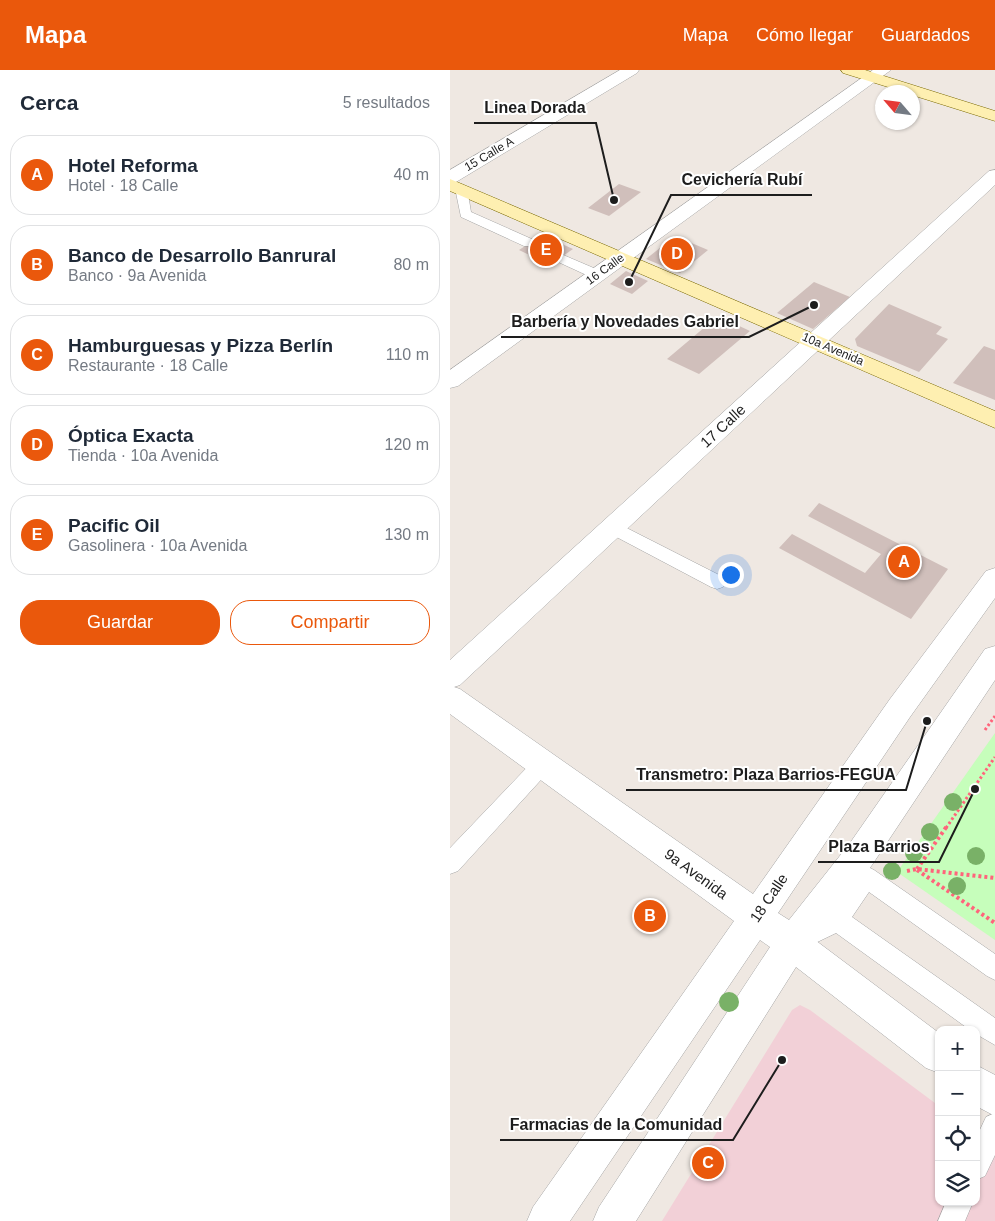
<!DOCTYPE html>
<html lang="es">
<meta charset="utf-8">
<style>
body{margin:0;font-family:Helvetica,sans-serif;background:#f2f2f3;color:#1f2937}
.controls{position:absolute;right:15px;bottom:15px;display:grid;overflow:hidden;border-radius:10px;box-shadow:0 1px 4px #0004}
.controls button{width:45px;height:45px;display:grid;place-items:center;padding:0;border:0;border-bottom:1px solid #e0e1e3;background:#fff;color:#1f2937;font:25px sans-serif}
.compass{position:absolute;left:425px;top:15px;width:45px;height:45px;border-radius:50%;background:#fff;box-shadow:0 1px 4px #0004;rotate:298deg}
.you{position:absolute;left:280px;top:504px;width:18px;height:18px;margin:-12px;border:4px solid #fff;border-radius:50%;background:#1a73e8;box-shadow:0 0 0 8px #1a73e833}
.badge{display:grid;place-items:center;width:32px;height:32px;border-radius:50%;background:#ea580c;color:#fff;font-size:16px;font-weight:700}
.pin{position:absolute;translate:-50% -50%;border:2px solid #fff;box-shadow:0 1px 5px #0006}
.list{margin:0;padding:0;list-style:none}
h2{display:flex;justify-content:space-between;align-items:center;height:65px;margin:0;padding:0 20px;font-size:21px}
h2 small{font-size:16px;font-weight:400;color:#747a83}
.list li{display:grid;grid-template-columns:32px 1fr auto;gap:15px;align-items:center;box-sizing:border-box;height:80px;margin:0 10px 10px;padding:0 10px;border:1px solid #e0e1e3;border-radius:20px}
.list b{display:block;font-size:19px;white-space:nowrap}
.list p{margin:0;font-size:16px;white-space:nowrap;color:#747a83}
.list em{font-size:16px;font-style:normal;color:#747a83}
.actions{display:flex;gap:10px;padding:15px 20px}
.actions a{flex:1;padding:11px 0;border:1px solid #ea580c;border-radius:20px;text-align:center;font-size:18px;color:#ea580c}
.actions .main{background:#ea580c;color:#fff}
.icon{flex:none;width:28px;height:28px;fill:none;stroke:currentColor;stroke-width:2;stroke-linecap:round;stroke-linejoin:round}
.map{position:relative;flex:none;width:545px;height:1151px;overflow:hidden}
header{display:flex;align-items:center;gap:30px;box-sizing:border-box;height:70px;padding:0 25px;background:#ea580c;color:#fff}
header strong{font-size:24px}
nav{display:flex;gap:28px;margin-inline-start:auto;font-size:18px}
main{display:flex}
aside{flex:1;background:#fff}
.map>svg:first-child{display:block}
.commercial{fill:#f2d0d7}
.park{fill:#c6febb}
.building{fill:#d0bfbb}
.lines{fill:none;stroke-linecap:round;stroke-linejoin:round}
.service-casing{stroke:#a4a4a4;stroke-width:1}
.minor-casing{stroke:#a4a4a4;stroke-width:1}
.tertiary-casing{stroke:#a4a4a4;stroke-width:1}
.secondary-casing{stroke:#796800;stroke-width:1}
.path-far1{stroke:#ff647b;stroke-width:3;stroke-dasharray:2.5 2.5;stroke-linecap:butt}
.path{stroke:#ff647b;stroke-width:4;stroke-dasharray:3 3;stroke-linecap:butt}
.service{fill:#fff;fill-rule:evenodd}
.minor{fill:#fff;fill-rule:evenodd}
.tertiary{fill:#fff;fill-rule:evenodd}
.secondary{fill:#feefb1;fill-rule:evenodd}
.tree{fill:#79b167}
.labels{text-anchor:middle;stroke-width:4;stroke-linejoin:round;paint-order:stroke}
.far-street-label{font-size:12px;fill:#1d1d1d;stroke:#fff}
.street-label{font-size:15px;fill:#1d1d1d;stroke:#fff}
.leader{fill:none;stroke:#1d1d1d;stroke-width:2}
.callout-dot{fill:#1d1d1d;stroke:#fff;stroke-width:2}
.callout-label{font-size:16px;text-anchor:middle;font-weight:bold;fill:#1d1d1d;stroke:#fff;stroke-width:4;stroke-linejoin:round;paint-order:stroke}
</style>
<header>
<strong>Mapa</strong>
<nav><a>Mapa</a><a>Cómo llegar</a><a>Guardados</a></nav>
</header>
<main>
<aside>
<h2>Cerca<small>5 resultados</small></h2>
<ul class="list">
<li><span class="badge">A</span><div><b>Hotel Reforma</b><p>Hotel · 18 Calle</p></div><em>40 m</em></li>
<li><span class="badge">B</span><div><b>Banco de Desarrollo Banrural</b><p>Banco · 9a Avenida</p></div><em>80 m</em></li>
<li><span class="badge">C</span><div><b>Hamburguesas y Pizza Berlín</b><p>Restaurante · 18 Calle</p></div><em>110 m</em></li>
<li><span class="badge">D</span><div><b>Óptica Exacta</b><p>Tienda · 10a Avenida</p></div><em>120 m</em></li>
<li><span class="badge">E</span><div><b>Pacific Oil</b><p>Gasolinera · 10a Avenida</p></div><em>130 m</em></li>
</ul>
<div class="actions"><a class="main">Guardar</a><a>Compartir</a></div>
</aside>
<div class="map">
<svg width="545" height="1151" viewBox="0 0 545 1151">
<rect width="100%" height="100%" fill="#efe8e2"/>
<path class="commercial" d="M350,935L360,940L489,1036V1132H526V1064L545,1078V1151H212L342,940Z"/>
<path class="park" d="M545,663V870L447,802Z"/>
<g class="building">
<path d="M169,114L191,122L159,146L138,138Z"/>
<path d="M92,165L123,179L100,195L69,180Z"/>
<path d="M225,166L258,180L230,203L196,189Z"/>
<path d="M176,201L198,211L182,224L160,214Z"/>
<path d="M364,212L400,227L363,259L327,243Z"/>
<path d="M439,234L492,257L486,264L498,269L469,302L407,276L405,269Z"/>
<path d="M268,246L300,261L249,304L217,289Z"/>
<path d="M534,276L545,280V330L503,313Z"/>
<path d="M369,433L498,499L461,549L329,478L342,464L415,503L431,484L358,446Z"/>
</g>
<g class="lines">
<defs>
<g id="service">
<path d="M11,114L17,118L21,142L84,170L86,173L84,176H74L11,147L5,118Z"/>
<path d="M111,184L153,202L155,205L148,209L143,208L106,191L104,188Z"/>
<path d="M163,451L273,507L276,512L273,517L267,519L261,517L157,462L154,457L157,452Z"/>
<path d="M93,685L100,688L103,694L100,700L8,801L0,804V778L86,688Z"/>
<path d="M416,796L424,800L545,884V910L537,906L419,822L402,847L545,948V975L526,964V960H520L386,863L355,878L347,875L344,867L347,859L379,842L408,800Z"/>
<path d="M545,1043V1085L535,1106L526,1110V1068L536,1047Z"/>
<path d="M496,1132H523L515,1151H488Z"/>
</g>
<g id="minor">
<path d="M423,0H441L8,316L0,318V300Z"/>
<path d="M545,100V115L10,615L4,617L10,619L303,824L440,629L536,501L545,498V528L460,647L328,843L339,850L400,773L535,579L545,576V610L422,795L365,870L489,963V1003L476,998L346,897L186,1151H143L149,1137L320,877L310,870L120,1151H77L83,1137L284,851L0,644V590L539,101Z"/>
<path d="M526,995L545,1005V1046L526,1036Z"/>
</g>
<path id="tertiary" d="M170,0H189L187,3L6,112L0,113V100Z"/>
<g id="secondary">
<path d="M391,0H415L545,41V51L462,25V22H454L393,3Z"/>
<path d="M0,109L545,341V358L0,121Z"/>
</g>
</defs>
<use href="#service" class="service-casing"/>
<use href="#minor" class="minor-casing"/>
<use href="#tertiary" class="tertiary-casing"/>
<use href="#secondary" class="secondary-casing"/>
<g class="path-far1">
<path d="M535,660L545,646"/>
<path d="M496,758L545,687"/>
</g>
<g class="path">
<path d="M458,770L478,783"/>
<path d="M467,799L497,756"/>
<path d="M467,800L545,853"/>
<path d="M457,801L467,799L545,808"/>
</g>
<use href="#service" class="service"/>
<use href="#minor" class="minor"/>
<use href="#tertiary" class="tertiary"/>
<use href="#secondary" class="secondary"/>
</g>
<g class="tree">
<circle cx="503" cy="732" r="9"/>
<circle cx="480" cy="762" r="9"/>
<circle cx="464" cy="783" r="9"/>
<circle cx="526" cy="786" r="9"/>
<circle cx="442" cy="801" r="9"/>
<circle cx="507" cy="816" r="9"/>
<circle cx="279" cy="932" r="10"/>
</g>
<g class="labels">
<g class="far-street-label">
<text transform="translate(39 84) rotate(-31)" y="4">15 Calle A</text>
<text transform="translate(155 199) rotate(-36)" y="4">16 Calle</text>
<text transform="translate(383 279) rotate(23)" y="4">10a Avenida</text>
</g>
<g class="street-label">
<text transform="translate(273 356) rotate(-43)" y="5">17 Calle</text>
<text transform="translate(246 804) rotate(36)" y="5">9a Avenida</text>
<text transform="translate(319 828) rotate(-56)" y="5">18 Calle</text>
</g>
</g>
<path class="leader" d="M164 130L146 53H24M179 212L221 125H362M364 235L299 267H51M477 651L456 720H176M525 719L489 792H368M332 990L283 1070H50"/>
<g class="callout-dot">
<circle cx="164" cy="130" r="5"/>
<circle cx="179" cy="212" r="5"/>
<circle cx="364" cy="235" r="5"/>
<circle cx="477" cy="651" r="5"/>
<circle cx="525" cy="719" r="5"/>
<circle cx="332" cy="990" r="5"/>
</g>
<g class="callout-label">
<text x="85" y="43">Linea Dorada</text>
<text x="292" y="115">Cevichería Rubí</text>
<text x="175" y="257">Barbería y Novedades Gabriel</text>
<text x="316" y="710">Transmetro: Plaza Barrios-FEGUA</text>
<text x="429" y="782">Plaza Barrios</text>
<text x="166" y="1060">Farmacias de la Comunidad</text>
</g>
</svg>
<div class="controls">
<button>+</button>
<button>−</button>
<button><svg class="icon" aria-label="locate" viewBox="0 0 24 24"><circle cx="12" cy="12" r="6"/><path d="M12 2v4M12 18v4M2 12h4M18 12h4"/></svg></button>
<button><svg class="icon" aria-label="layers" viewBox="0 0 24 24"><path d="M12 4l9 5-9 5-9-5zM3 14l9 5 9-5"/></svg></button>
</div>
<svg class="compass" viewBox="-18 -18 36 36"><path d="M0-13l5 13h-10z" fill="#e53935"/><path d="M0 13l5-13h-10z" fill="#747a83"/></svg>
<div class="you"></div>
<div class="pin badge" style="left:454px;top:492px">A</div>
<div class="pin badge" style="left:200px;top:846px">B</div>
<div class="pin badge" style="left:258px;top:1093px">C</div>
<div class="pin badge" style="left:227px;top:184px">D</div>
<div class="pin badge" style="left:96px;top:180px">E</div>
</div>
</main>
